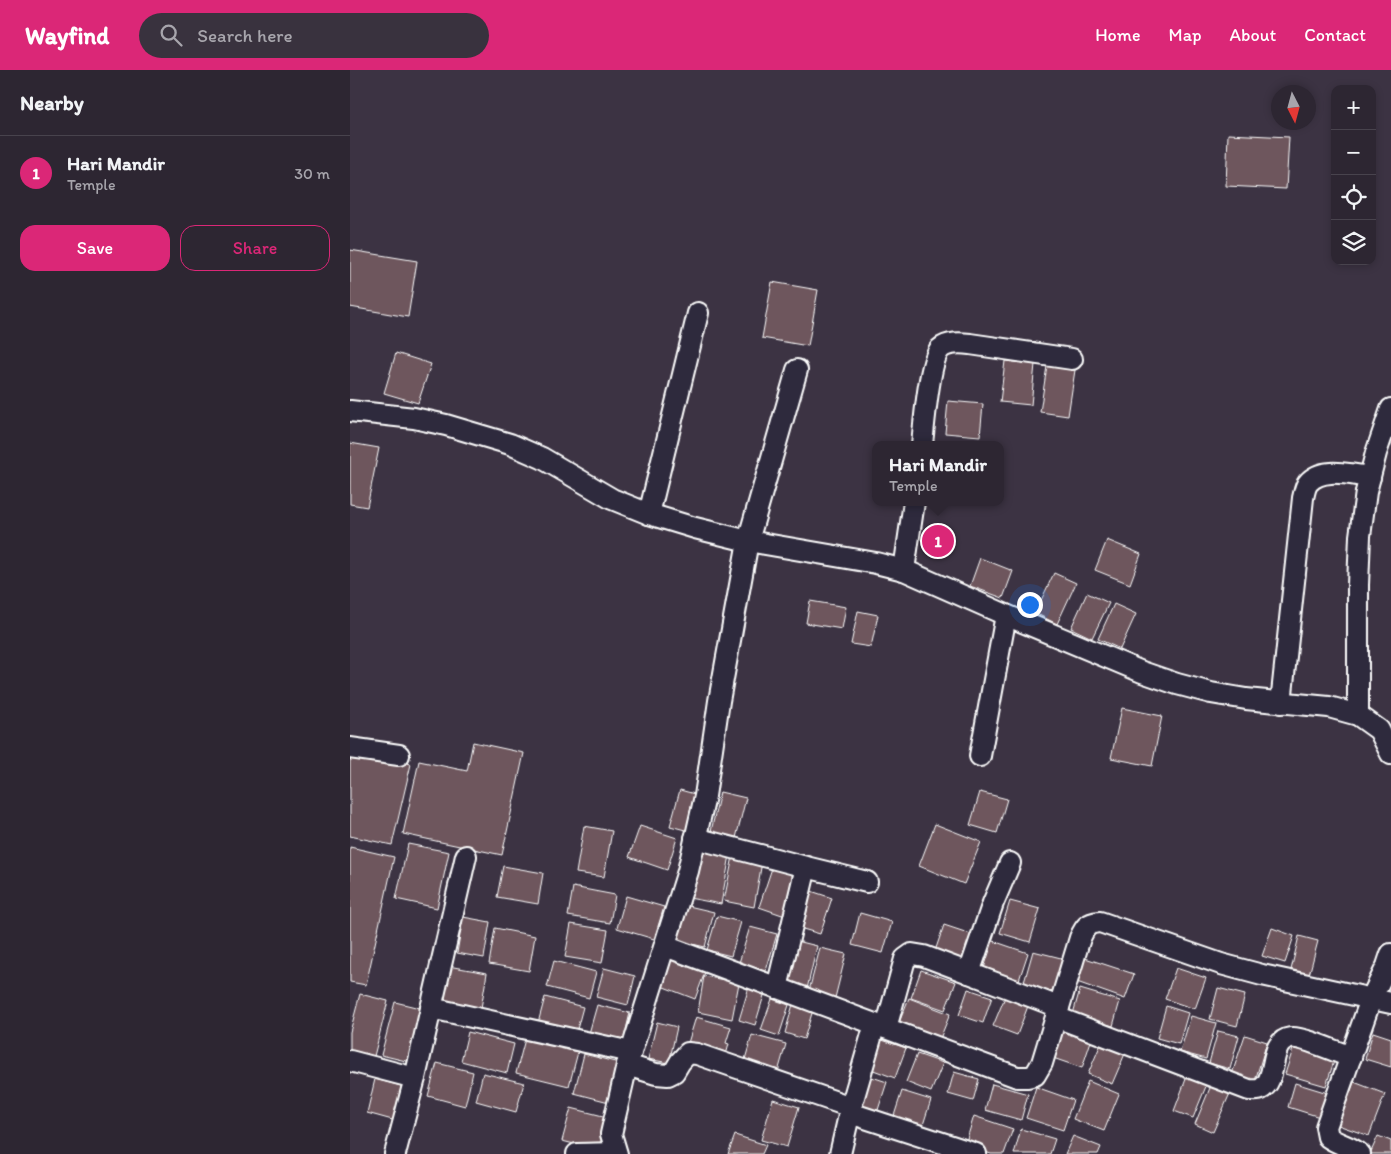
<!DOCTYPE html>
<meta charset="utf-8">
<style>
body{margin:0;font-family:Itim,sans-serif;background:#39323e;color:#f1f3f6}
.controls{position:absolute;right:15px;top:15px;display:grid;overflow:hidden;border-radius:10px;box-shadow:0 2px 8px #0003}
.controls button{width:45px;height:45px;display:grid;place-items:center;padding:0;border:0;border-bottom:1px solid #48434d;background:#2d2632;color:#f1f3f6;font:25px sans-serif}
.compass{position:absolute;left:921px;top:15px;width:45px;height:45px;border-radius:50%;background:#2d2632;box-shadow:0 2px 8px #0003;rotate:174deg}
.you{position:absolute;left:679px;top:534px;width:18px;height:18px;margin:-12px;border:4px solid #fff;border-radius:50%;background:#1a73e8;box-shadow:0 0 0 8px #1a73e833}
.badge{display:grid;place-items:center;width:32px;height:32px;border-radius:50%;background:#db2777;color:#fff;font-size:16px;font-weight:700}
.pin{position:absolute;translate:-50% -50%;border:2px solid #fff;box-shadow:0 1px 5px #0006}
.popup{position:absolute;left:522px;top:371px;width:132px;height:65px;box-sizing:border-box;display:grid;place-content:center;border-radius:10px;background:#2d2632;filter:drop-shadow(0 1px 4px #0005);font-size:16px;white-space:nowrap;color:#a7a5ac}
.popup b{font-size:19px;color:#f1f3f6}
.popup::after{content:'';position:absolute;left:50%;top:100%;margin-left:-10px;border:10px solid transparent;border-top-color:#2d2632}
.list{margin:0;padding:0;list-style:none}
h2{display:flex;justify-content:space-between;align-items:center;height:65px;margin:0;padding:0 20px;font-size:21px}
h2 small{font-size:16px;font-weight:400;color:#a7a5ac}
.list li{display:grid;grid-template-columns:32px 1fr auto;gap:15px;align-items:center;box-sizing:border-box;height:75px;padding:0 20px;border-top:1px solid #48434d}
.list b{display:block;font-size:19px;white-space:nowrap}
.list p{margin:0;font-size:16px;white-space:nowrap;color:#a7a5ac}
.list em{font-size:16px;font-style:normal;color:#a7a5ac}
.actions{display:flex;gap:10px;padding:15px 20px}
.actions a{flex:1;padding:11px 0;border:1px solid #db2777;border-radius:15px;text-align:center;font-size:18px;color:#db2777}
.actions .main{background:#db2777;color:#fff}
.icon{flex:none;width:28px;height:28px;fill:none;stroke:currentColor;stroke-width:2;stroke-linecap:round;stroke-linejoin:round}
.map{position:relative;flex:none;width:1041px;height:1084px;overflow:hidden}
header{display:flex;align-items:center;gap:30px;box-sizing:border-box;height:70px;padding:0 25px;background:#db2777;color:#fff}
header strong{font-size:24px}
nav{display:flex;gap:28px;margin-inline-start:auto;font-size:18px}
.search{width:350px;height:45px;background:#39323e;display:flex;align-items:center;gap:12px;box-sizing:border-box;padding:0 18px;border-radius:28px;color:#a7a5ac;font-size:19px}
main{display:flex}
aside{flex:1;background:#2d2632}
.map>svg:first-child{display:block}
.building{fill:#6e575d;stroke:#fff}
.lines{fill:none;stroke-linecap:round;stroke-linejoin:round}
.street-casing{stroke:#fff;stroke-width:24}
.street{stroke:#2f2a3d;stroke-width:20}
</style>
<header>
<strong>Wayfind</strong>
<div class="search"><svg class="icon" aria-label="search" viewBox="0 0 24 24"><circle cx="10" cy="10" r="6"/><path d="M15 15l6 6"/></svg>Search here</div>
<nav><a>Home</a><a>Map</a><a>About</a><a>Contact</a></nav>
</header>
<main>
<aside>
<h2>Nearby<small></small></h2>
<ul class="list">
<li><span class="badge">1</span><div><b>Hari Mandir</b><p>Temple</p></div><em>30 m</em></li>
</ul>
<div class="actions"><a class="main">Save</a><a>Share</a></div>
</aside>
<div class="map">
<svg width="1041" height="1084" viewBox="0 0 1041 1084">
<rect width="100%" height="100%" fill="#3c3343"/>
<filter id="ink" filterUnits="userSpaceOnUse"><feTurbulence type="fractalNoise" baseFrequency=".02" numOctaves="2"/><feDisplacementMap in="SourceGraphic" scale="10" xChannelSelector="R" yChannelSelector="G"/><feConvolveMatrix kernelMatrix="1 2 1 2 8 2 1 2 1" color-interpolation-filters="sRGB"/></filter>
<g filter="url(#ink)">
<g class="building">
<path d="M878,64L939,67L936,119L876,116Z"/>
<path d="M0,180L67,191L58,247L0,237Z"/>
<path d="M422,212L468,220L458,276L412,268Z"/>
<path d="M46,283L81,294L68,333L34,323Z"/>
<path d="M655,291L685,294L681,335L650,332Z"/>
<path d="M697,296L725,300L718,346L690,342Z"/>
<path d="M598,331L633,334L630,366L595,363Z"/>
<path d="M0,373L29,378L17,437L0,434Z"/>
<path d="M757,470L791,484L780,514L745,500Z"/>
<path d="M630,488L663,501L653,528L620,516Z"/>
<path d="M704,503L726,513L707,554L685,543Z"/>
<path d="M737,523L759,533L742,568L721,558Z"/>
<path d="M460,531L496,537L492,559L456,553Z"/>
<path d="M764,534L786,544L770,579L748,569Z"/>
<path d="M508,541L528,545L521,577L501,574Z"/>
<path d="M772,638L812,646L802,696L761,688Z"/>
<path d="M123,672L174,683L152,785L53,764L69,691L117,701Z"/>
<path d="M0,680L61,694L42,775L0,766Z"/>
<path d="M330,720L352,726L343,762L320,756Z"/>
<path d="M370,722L396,728L385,772L360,766Z"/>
<path d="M630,722L657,729L647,763L620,755Z"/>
<path d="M585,754L631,772L614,814L569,796Z"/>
<path d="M234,756L262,761L254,807L226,803Z"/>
<path d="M290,756L327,768L317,800L279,787Z"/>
<path d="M58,774L99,782L87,838L46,829Z"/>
<path d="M0,777L44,787L16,915L0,912Z"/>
<path d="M348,779L380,785L371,834L339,828Z"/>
<path d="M383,786L412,792L404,837L374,831Z"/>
<path d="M423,795L453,805L438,847L409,837Z"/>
<path d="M153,796L193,803L188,834L147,827Z"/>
<path d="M223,817L265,825L260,853L218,846Z"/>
<path d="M458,820L482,828L470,864L446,857Z"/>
<path d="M276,826L314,837L304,869L267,858Z"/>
<path d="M660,831L690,839L680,872L650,863Z"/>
<path d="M330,834L364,842L355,877L321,869Z"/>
<path d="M510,843L542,852L533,883L502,875Z"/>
<path d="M367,846L391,852L381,886L357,880Z"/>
<path d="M113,847L140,852L134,888L107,883Z"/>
<path d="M221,854L258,860L252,893L215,887Z"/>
<path d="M594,855L624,865L614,894L584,884Z"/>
<path d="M400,857L427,864L415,904L388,896Z"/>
<path d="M145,858L185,866L179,901L139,894Z"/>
<path d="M922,858L944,866L935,893L912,886Z"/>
<path d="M949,866L968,871L959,905L941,900Z"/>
<path d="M443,870L467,876L457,919L433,914Z"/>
<path d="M643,871L678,883L668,913L633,901Z"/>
<path d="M470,878L496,884L485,928L459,921Z"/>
<path d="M683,881L715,889L705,924L673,916Z"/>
<path d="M317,887L355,902L345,929L306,914Z"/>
<path d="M732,887L784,904L775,929L724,911Z"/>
<path d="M204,891L246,902L239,928L197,917Z"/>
<path d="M98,896L137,903L131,938L92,931Z"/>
<path d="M254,898L285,906L278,935L246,927Z"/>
<path d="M826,898L856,908L845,939L815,929Z"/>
<path d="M571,900L606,912L595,940L561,928Z"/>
<path d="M354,906L389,913L382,949L348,942Z"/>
<path d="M399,917L415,922L405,955L389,950Z"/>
<path d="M868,918L895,925L887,956L860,949Z"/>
<path d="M618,919L642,927L633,953L609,945Z"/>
<path d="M730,919L770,931L763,956L723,944Z"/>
<path d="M10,924L38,931L22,994L0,988V962Z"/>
<path d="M195,927L233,937L226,963L188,953Z"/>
<path d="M655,927L678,936L667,965L643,956Z"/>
<path d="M559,928L600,944L589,971L548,955Z"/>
<path d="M422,929L439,935L429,966L411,960Z"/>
<path d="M45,932L74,939L60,992L31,985Z"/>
<path d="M443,934L463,940L454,969L435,963Z"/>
<path d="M247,935L280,943L272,976L238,967Z"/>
<path d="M816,936L838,943L829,974L807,968Z"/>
<path d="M841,946L866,953L856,989L830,982Z"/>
<path d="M346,947L381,957L376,973L379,974L376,985L338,973Z"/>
<path d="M307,952L327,957L319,993L298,989Z"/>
<path d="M713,958L742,968L732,998L703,988Z"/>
<path d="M868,961L889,966L880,999L859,993Z"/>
<path d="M118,962L164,974L157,1003L111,991Z"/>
<path d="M1023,962L1041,968V997L1015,989Z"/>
<path d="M402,965L436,974L428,1002L394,993Z"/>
<path d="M895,965L917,972L904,1014L881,1007Z"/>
<path d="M175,969L228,982L219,1016L166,1003Z"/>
<path d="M529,969L556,978L545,1008L518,998Z"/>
<path d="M753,969L777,979L762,1014L738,1004Z"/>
<path d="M944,976L985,988L976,1016L935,1004Z"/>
<path d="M234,984L269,993L259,1032L224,1023Z"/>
<path d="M567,984L593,993L581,1022L556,1012Z"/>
<path d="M87,993L123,1002L115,1036L78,1026Z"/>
<path d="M839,1001L859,1009L843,1048L824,1041Z"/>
<path d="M604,1002L629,1009L623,1031L598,1024Z"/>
<path d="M133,1003L174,1013L166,1042L126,1031Z"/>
<path d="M516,1005L537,1012L527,1043L505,1036Z"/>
<path d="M25,1009L55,1017L46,1051L17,1043Z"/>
<path d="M738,1011L769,1024L754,1061L723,1049Z"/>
<path d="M1004,1012L1035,1024L1019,1066L988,1055Z"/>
<path d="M862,1013L881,1021L863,1062L845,1054Z"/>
<path d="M945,1013L981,1024L973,1048L938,1037Z"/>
<path d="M642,1014L678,1024L671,1050L635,1040Z"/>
<path d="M686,1017L723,1030L713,1060L676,1048Z"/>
<path d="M552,1021L581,1030L571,1061L542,1052Z"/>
<path d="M423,1029L449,1037L437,1077L411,1070Z"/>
<path d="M221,1038L257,1047L249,1080L212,1071Z"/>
<path d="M624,1046L663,1059L654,1084H641L615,1075Z"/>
<path d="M671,1059L705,1069L700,1084H664Z"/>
<path d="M385,1065L416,1075L412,1084H378Z"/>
<path d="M723,1066L751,1077L748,1084H715Z"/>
<path d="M1028,1066L1041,1071V1084H1020Z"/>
</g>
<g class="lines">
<defs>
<g id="street">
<path d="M0,341L64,348L96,355L160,374L192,388L262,429L299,444L345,458L398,471L526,493L554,500L656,545L792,602L827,614L861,623L896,629L979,637L1008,645L1029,660L1041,684"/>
<path d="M572,375C574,355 579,292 590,279C598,272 611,273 620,274L722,289"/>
<path d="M299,444L348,243"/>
<path d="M554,500L564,432"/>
<path d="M931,633L953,428C954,424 955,417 958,413C972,396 1001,405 1020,407"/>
<path d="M1008,645V515L1010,466L1016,422L1026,383L1041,339"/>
<path d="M0,678L49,685"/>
<path d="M630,686L656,545"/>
<path d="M345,768L456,797L517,812"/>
<path d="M315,876L667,1007H678L685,1005L692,993L730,868C735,857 737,853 750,852L871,894L912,905L1041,933"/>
<path d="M619,903L643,833L660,793"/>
<path d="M427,918L456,797"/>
<path d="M81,938L281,982"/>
<path d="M706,947L899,1020C903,1020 908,1021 911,1019C929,1010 917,971 941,968C951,966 989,983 1001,987"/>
<path d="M536,958L555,889L562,884L574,886L709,937"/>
<path d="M0,991L65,1008"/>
<path d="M277,995L306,1004L318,1005L324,1002L330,992L338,983L347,984L501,1037"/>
<path d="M500,1043L626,1084"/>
<path d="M45,1084L65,1008L116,786"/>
<path d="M227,1084L266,1083"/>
<path d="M267,1084L261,1064L277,995L338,801L355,726L369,631L398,471L447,300"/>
<path d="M490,1084L501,1037L525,954"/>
<path d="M1010,1084C1001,1076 989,1075 978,1067L976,1057L1021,929L1037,896L1041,884"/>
</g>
</defs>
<use href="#street" class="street-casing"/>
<use href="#street" class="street"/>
</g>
</g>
</svg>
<div class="controls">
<button>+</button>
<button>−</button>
<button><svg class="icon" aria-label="locate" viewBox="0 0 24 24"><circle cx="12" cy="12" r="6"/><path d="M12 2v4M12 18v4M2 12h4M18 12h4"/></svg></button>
<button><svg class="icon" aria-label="layers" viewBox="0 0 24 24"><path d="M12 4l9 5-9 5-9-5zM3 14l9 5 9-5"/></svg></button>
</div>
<svg class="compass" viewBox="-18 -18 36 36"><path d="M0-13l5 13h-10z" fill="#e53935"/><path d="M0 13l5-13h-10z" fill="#a7a5ac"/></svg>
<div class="you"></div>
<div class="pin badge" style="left:588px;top:471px">1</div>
<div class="popup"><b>Hari Mandir</b>Temple</div>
</div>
</main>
